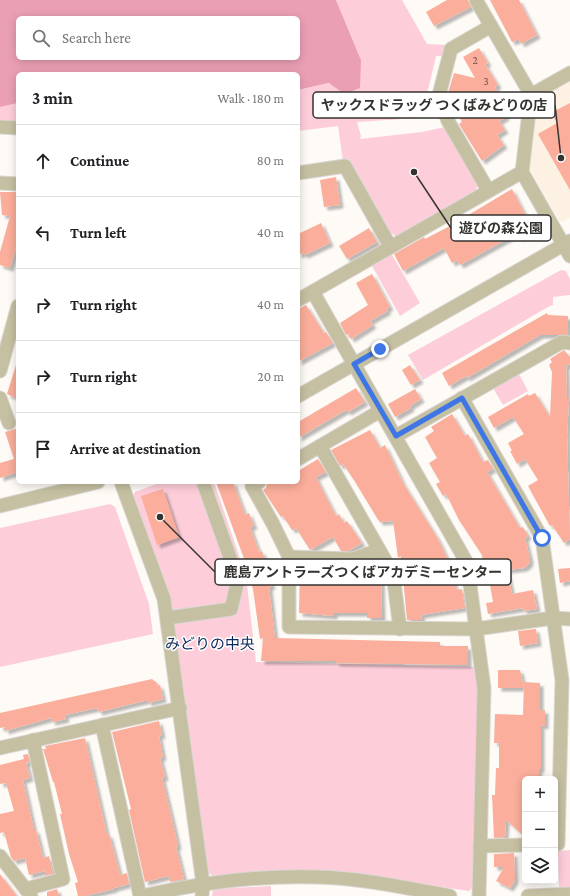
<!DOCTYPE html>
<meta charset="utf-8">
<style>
body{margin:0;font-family:"Crimson Pro","Noto Sans JP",serif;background:#f6f6f6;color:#202124}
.controls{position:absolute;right:12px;bottom:12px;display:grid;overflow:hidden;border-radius:6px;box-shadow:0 2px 10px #0003}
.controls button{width:36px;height:36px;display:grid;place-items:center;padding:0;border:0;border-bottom:1px solid #e0e0e0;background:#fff;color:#202124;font:20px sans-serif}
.stop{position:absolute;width:12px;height:12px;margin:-9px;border:3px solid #3e76e6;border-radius:50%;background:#fff}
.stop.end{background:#3e76e6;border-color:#fff;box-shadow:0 1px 4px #0008}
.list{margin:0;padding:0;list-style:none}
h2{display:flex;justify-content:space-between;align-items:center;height:52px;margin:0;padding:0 16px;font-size:17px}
h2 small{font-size:13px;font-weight:400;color:#757577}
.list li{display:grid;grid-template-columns:26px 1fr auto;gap:12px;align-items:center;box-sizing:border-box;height:72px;padding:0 16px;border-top:1px solid #e0e0e0}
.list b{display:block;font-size:15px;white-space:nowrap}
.list em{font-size:13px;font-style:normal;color:#757577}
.icon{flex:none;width:22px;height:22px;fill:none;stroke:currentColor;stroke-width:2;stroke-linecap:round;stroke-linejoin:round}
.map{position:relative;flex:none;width:570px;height:896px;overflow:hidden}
.search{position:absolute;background:#fff;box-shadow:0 2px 10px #0003;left:16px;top:16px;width:284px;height:44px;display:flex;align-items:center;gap:10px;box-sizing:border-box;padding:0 14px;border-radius:6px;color:#757577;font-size:15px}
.panel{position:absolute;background:#fff;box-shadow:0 2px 10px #0003;left:16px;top:72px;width:284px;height:412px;border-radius:6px}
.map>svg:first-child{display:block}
.built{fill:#fdf1e3}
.green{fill:#fdceda}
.forest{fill:#eb9fb4;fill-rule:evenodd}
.building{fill:#faae9b;filter:url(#shadow)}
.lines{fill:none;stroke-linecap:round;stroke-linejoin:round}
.minor-casing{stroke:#dad6d2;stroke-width:15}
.minor{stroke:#c5c0a2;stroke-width:13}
.route{stroke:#3e76e6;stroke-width:5}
.labels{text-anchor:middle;stroke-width:3;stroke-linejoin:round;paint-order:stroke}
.number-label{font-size:11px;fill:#66524b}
.quarter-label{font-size:15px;fill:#0d285c;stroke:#fff}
.leader{fill:none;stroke:#353330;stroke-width:1.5}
.callout-dot{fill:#353330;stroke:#fff;stroke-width:1.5}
.callout{fill:#fff;stroke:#353330;stroke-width:1.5}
.callout-label{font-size:14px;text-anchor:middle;font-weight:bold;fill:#353330}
</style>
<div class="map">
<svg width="570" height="896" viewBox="0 0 570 896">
<defs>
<filter id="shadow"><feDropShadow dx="3.5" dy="3.5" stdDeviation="1" flood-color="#0004"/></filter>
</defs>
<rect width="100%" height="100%" fill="#fefaf6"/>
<path class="built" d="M570,81V218L563,222L559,220L529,168L535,104L539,97Z"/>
<g class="green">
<path d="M336,0H402L427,44L446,45L442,56H436L427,94L434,117L357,122L361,136L360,139L422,132L445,127L478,184L476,190L396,236L391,233L349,159L343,161L338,126L298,131V90L330,83L344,94L361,60Z"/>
<path d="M18,103V122L0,121V107Z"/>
<path d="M391,253L420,303L400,316L371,264Z"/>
<path d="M561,270L566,271L570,279V295L553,297V305L548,307L423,380L408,355Z"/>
<path d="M519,374L528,391L503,405L493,388Z"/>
<path d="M161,482H214L246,576L256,662L475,667L478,687L473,887L469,891L397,881L213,876L208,873L170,603L133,497L135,492Z"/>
<path d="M110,504L115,507L149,604L153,634L0,667V528Z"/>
<path d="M570,850V888H559L558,851Z"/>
<path d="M271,886V896H212L213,889Z"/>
</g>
<path class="forest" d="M0,0H336L361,60L360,88L344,94L329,83L298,90V74H18V103L0,107ZM18,18H298V58H18Z"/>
<g class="building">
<path d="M447,0H468L471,7L434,26L426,12Z"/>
<path d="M490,0H519L537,35L521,44L519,39L512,42Z"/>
<path d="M479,48L488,63L485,64L498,85L495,87L503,104L502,105L506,117L499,121L505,130L497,135L504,145L482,161L459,124L462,122L457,113L478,101L448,93L454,73L475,78L463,57Z"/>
<path d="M570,103V190L538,134L557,123L551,113Z"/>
<path d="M336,177L340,205L324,207L320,180Z"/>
<path d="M512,189L528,220L537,215L542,223L532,229L533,230L521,238L518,233L460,265L457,260L452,263L444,248L403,271L394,254L424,237L425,239L450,226Z"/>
<path d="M0,192H18V242L10,268L0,265V252L10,216L2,215Z"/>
<path d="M321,223L330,243L305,255L303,253L298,255V234Z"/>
<path d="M369,228L377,242L347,259L339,246Z"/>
<path d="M372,274L390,307L386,309L388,311L370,321L373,325L351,339L348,334L346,335L340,323L368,305L356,283Z"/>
<path d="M306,305L324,333L326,332L333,343L298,362V309Z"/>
<path d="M547,313L548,315L568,316V335H540L467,378L466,376L449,386L442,373Z"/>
<path d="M564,350L570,357V364L566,366L567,398H569L567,436L570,539L564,543L552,525L550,526L528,486L538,480L525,459L517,464L510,451H512L508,443L524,434L513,417L494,428L488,417L528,394L529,396L535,393L550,417L552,372L549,365L552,362L550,359Z"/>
<path d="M16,365H18V399L7,394Z"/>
<path d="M410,365L420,380L411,385L402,370Z"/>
<path d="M356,388L365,402L348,412L346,410L298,438V422Z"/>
<path d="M415,389L421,399L410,406L411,408L395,417L388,404Z"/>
<path d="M452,414L465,436L468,434L483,462L488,460L493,469L487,472L520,528L523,527L528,536L525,538L530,559L529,564L524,568L507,570L512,594L533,590L537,609L524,611L523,608L488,614L486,603L493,602L489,579L485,580L482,555L459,520L446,494L443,496L436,484L440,482L429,463L437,458L425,437L434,431L431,427Z"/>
<path d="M18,428V472L0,478V463L14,459L5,432Z"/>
<path d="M370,430L380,448L385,445L403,483L438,539L447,558L444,560L457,590L462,589L465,608L421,615L422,620H407L401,556L398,558L393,521L380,522L377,518L354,480L343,464L340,466L331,450Z"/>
<path d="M318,459L326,472L316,477L321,487L336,516L339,514L344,523L347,521L362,543L348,551H341L333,537L310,550L296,528L292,530L283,516L281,517L263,490L266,488L267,482H298V471Z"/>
<path d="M216,482H233L245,515L249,513L254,526L250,527L259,552L262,551L267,565H265L272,586L269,587L275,638L440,642V646H468V665L336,663V661H261L263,638L260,639L253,589L248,576L250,575Z"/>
<path d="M163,489L179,537L157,545L141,496Z"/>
<path d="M300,565L322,566L317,569L381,573L382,618H367V613H334V616L299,613Z"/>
<path d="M570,568V581L560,583L558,569Z"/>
<path d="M536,629L538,643L520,646L518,631Z"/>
<path d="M498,670H520L524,688H498Z"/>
<path d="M152,679L157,683V686L160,685L163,699L148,703V700L99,712L97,708L65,715L66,719L52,722L51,718L5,731V727L0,728V713Z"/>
<path d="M524,682L540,683V710H545V726L541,725V769H539V779H525V837L506,820L505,837L494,838L492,795H495L496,768H499V743H494L495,714L523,715Z"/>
<path d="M159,721L162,735L159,736L163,757L160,758L165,777L162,778L174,828L178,846L176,847L184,879L170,882L169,876L145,882L129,810L131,809L112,732Z"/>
<path d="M85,738L107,835L109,834L120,875L127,873L129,884L114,888V889L85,896H78L75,883L78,882L69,854L60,814H62L54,782H53L43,749H46L45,746Z"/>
<path d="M28,754L30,762L26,763L30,778L23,780L34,830H36L43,858L49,856L53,873L45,876V871L29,875L25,858L14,861L11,857L4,832L0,833V814L14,811L6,783L0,784V765L24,759L23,755Z"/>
<path d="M514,853L515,880L510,888L496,881L504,867H494V854Z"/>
<path d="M0,874L17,896H0Z"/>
<path d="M57,889L59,896H47V892Z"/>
</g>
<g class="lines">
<defs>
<g id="minor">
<path d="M476,0L531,95"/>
<path d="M570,73L531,95L522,172L570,256"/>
<path d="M0,127L18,128"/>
<path d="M298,173L345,166L390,246"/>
<path d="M0,183L18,184"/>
<path d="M488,190L448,121L439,95L451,49L491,26"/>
<path d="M313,292L467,563L484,688L479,896"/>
<path d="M298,300L522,172"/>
<path d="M0,371L18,306"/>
<path d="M298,396L570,241"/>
<path d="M0,398L9,423"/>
<path d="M462,398L542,538L562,680L558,844"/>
<path d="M396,436L562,342L570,343"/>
<path d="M320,446L393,574L400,629"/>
<path d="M298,459L380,411"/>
<path d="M121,482L164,599L203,884L202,896"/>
<path d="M259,482L252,486L273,524L289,557V627L476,629L553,618L570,619"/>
<path d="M0,506L98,482"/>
<path d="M289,557L353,559L379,550"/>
<path d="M167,618L231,609L238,580L203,482"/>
<path d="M102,725L140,896"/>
<path d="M0,748L180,708"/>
<path d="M480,846L525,845"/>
<path d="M0,856L31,896"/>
<path d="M26,889L63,879L33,740"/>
<path d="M142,896C199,883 258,875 317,877C361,878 407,888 450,896"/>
<path d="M528,896L570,894"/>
</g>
</defs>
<use href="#minor" class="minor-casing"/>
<use href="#minor" class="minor"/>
</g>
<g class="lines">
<path class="route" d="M380,349L354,364L396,436L462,398L542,538"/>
</g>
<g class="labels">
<g class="number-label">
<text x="475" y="64">2</text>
<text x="486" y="85">3</text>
</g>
<g class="quarter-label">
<text x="210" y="649">みどりの中央</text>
</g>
</g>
<path class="leader" d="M561 158L555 105M414 172L451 228M160 517L215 572"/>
<g class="callout-dot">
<circle cx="561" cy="158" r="4"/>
<circle cx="414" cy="172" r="4"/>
<circle cx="160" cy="517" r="4"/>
</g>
<g class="callout">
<rect x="313" y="92" width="242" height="26" rx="4"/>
<rect x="451" y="215" width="100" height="26" rx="4"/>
<rect x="215" y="559" width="296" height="26" rx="4"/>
</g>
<g class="callout-label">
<text x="434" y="110">ヤックスドラッグ つくばみどりの店</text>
<text x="501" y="233">遊びの森公園</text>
<text x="363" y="577">鹿島アントラーズつくばアカデミーセンター</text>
</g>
</svg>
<div class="controls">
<button>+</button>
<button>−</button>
<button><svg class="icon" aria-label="layers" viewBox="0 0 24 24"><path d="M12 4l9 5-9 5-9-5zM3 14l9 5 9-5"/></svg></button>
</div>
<div class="stop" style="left:542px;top:538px"></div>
<div class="stop end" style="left:380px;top:349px"></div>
<div class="search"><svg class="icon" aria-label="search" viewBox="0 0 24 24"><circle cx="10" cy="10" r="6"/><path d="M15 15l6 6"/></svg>Search here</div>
<section class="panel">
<h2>3 min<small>Walk · 180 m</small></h2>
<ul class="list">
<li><svg class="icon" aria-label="ahead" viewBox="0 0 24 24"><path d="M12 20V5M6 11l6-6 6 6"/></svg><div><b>Continue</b></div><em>80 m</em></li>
<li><svg class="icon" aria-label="left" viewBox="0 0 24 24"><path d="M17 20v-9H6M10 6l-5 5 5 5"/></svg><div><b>Turn left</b></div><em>40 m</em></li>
<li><svg class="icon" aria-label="right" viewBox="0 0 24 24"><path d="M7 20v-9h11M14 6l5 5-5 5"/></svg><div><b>Turn right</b></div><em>40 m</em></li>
<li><svg class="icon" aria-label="right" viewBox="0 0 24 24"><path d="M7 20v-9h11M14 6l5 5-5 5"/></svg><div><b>Turn right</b></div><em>20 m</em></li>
<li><svg class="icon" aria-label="arrive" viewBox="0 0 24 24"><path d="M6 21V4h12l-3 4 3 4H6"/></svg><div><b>Arrive at destination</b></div></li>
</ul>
</section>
</div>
